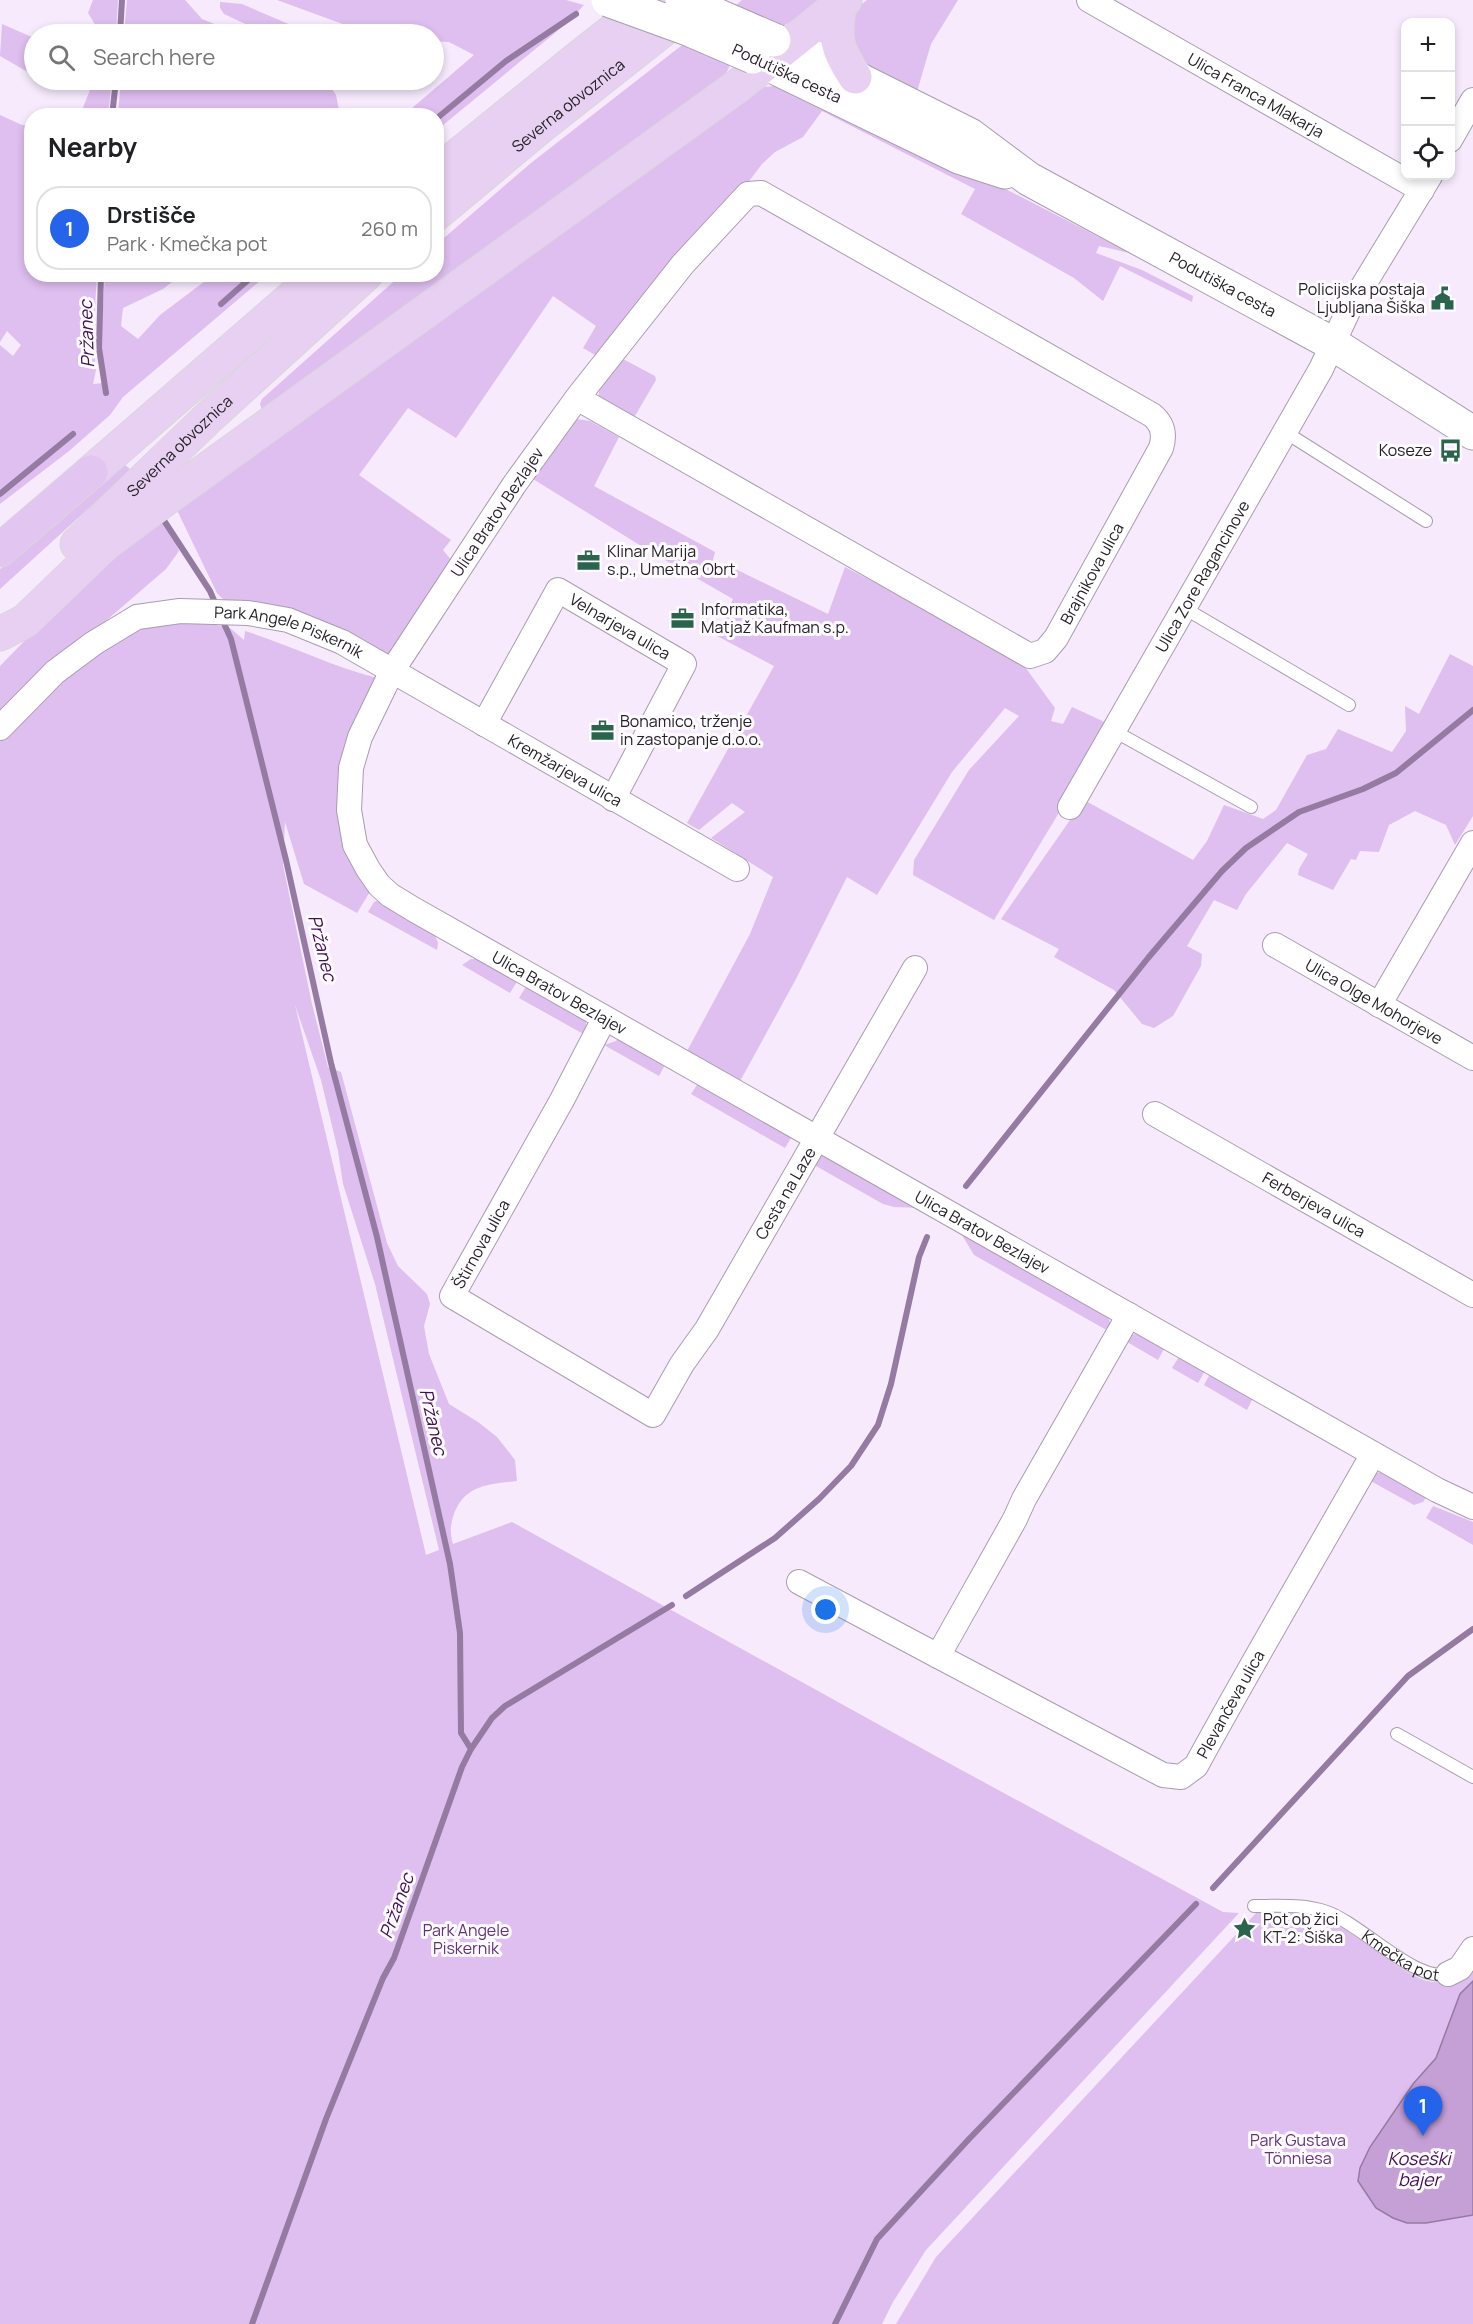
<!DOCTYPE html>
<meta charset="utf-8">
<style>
body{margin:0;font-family:Manrope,sans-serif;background:#f6f6f6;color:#202124}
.controls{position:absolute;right:18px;top:18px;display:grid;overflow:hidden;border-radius:12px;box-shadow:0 3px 9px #0003}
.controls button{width:54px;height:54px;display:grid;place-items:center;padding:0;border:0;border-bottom:2px solid #e0e0e0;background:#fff;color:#202124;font:30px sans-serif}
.you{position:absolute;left:826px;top:1610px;width:21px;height:21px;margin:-15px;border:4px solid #fff;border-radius:50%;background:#1a73e8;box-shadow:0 0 0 9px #1a73e833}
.badge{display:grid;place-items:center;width:39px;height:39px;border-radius:50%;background:#2563eb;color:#fff;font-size:20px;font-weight:700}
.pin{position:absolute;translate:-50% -50px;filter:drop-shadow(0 2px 3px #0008)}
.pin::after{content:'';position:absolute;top:32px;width:21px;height:18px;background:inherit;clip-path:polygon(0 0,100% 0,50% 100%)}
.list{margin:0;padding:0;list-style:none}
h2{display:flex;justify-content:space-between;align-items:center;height:78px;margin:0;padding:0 24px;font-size:26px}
h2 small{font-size:20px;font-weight:400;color:#757577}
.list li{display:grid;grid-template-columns:39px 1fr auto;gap:18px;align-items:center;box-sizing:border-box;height:84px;margin:0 12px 12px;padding:0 12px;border:2px solid #e0e0e0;border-radius:24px}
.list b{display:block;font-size:22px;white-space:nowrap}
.list p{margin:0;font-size:20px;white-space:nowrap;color:#757577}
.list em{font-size:20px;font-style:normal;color:#757577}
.icon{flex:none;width:33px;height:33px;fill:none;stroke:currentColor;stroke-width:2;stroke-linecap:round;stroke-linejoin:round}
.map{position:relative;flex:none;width:1473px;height:2324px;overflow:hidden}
.search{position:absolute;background:#fff;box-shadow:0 3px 9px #0003;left:24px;top:24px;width:420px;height:66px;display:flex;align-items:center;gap:15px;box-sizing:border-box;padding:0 21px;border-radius:33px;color:#757577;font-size:22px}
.panel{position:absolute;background:#fff;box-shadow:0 3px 9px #0003;left:24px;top:108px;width:420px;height:174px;border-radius:24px}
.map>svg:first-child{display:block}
.green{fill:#dfbef0;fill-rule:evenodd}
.water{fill:#c5a0d7;stroke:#957aa2;stroke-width:1.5}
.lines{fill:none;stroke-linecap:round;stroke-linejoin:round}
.stream{stroke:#957aa2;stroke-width:6}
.service-casing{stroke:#a89dae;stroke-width:14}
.minor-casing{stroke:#a89dae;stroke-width:26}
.secondary-casing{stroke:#a89dae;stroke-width:35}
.trunk-casing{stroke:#d8d7d8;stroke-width:35}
.motorway-casing{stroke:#d8d7d8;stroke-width:35}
.service{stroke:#fff;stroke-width:12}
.minor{stroke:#fff;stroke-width:24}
.secondary{stroke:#fff;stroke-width:33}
.trunk{stroke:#e8d0f3;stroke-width:33}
.motorway{stroke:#e2c5f0;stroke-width:33}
.secondary-bridge-casing{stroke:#a89dae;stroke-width:35;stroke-linecap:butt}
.secondary-bridge{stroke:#fff;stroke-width:33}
.labels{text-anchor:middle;stroke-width:6;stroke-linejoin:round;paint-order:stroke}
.street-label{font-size:16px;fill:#262228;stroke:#fefbff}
.poi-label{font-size:16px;fill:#262228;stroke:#fefbff;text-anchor:start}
.park-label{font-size:16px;fill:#613376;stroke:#fefbff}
.water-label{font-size:18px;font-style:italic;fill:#401153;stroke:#fefbff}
</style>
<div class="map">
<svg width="1473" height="2324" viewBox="0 0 1473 2324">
<rect width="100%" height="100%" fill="#f6eafc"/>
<g class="green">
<path d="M93,0H118L116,34H101L88,13Z"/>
<path d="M127,0H185L202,19L239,34H124Z"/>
<path d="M277,0H566L584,5L567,23L437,130L436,116L404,115L474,55L449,42L434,41V34H370Z"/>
<path d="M742,0H826L809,14L780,27L735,6Z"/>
<path d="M867,0H958L931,44L916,95L853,58L846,24L855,9Z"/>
<path d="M220,2L242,4L312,34H267L224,14L220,8Z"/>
<path d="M2,24L34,38V71H26L0,56Z"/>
<path d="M686,42L730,65L726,74L262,410L260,404L262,399L401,275L436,274L437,244L531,163Z"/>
<path d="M94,80H112L108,115H80Z"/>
<path d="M121,80H326L336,95L340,115H118Z"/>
<path d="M784,85L922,146L1130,253L1099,246L1096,253L1142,270L1193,296L1192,302L1120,266L1103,301L1074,278L961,214L975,189L822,111L803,137L775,152L762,164L737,197L602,359L583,348L596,326L553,296L456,438L408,408L359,475L451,540L443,550L452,561L392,661L226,602L217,593L174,504L747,93L763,87Z"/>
<path d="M0,115L22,125H31L32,206C26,218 28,227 31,239C34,250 32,264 32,274L97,275L93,340L96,370L93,384L104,383L100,355L105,275H181L163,289L123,308L121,326L138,339L160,315L213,275H267L123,397L110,415L69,451L0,504V345L13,356L21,345L7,331L0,342Z"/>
<path d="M621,358L655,376L656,380L632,421L598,399L600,387Z"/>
<path d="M576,419L590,421L619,437L594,486L715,552L710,572L722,578L731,567L828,614L845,567L1017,656L1055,708L1051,721L1063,724L1072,707L1109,724L1060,811L994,920L913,875L914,860L969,770L1019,716L1005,708L952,772L877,895L847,877L796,979L739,1083L686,1053L750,934L773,877L711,838L745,812L732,803L699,830L687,823L774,666L717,636L733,599L646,549L533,479Z"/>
<path d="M125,465L131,470L0,589V569Z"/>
<path d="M163,511L179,551L166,569L0,712V666L42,623Z"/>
<path d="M158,624H212L230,628L244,640L245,631C290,645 331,666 377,678L349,748L371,890L357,913L304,884L285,822L283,865L312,1004L328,1067L341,1072L387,1243L398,1266L427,1294L430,1304L424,1326L429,1354L449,1404L478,1422L497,1437L515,1460L517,1481C488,1484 463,1485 453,1517C450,1528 450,1533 453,1544L512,1522L932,1754L1223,1912L1239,1913L926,2250L893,2302L882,2324H0V739L66,674L137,628ZM295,1005L321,1080L338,1151L343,1184L375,1284L439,1550L426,1555Z"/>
<path d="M1450,654L1473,666V816L1455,845L1446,825L1415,811L1389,825L1379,852L1360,851L1356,860L1351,859L1333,890L1298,875L1299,869L1308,854L1287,843L1246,894L1237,910L1214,900L1187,946L1202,954L1201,966L1173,1016L1154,1028L1142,1024L1114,990L1054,957L1059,949L1001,919L1084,800L1193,860L1207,841L1224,805L1263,819L1276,810L1307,755L1326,749L1338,729L1392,752L1406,731L1405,706L1419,714Z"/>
<path d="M382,899L434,933L438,943L437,950L368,912L374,902Z"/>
<path d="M471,959H480L518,980L510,993L462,965Z"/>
<path d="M527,985L585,1020L587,1027V1036L519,998Z"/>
<path d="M618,1037L666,1063L659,1076L604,1045L616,1041Z"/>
<path d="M699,1082L792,1136L785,1148L691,1094Z"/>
<path d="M819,1156H823L920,1208L894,1207L883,1204L809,1162Z"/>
<path d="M963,1232L1107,1315L1110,1322V1332L974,1255L962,1235Z"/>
<path d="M1137,1333L1165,1347L1158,1360L1122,1339Z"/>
<path d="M1180,1355L1206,1369L1198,1383L1172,1368Z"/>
<path d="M1211,1372L1253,1398L1247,1410L1204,1385Z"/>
<path d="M1384,1472L1427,1496L1423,1502L1414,1505L1367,1479L1374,1473Z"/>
<path d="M1433,1506L1473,1522V1545L1426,1518Z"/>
<path d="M1256,1913C1279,1912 1303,1911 1325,1919C1355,1929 1412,1986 1438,1982C1449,1980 1463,1966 1473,1960V2324H896L936,2257Z"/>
</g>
<path class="water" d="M1473,1981V2215L1426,2223H1407L1393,2218L1376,2208L1358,2181L1360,2168L1370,2147L1413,2084L1436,2058L1460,1994Z"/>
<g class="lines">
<g class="stream">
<path d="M120,34L122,0"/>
<path d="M112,116L116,80"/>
<path d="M436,119L506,61L576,14"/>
<path d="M101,274L99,348L106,393"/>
<path d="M221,304L255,274"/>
<path d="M0,494L73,434"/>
<path d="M163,519L210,591L216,605"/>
<path d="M221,617L231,639L286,860L331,1063L377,1237L450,1564L460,1633L461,1733L471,1749L462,1767L394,1958L383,1978L326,2119L252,2324"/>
<path d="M966,1186L1148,958L1222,871L1246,848L1299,812L1363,789L1396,773L1473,710"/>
<path d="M686,1596L775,1538L819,1499L851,1466L878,1425L891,1384L919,1257L927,1237"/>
<path d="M471,1749L492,1718L505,1706L672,1605"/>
<path d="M1213,1888L1408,1676L1473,1629"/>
<path d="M835,2324L877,2239L969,2139L1196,1904"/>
</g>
<defs>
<g id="service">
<path d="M1285,432L1426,521"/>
<path d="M1184,608L1349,705"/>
<path d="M1114,731L1251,807"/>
<path d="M1397,1734L1473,1777"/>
<path id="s1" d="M1254,1906C1278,1906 1304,1904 1327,1912C1361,1924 1416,1983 1448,1974"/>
</g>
<g id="minor">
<path id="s2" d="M1089,0L1422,190"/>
<path d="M1450,140L1473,100"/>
<path id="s3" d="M577,398L1030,656L1045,651L1056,638L1161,448C1165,435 1163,424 1152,415L761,193L748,194L683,264L577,398L514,485L392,671L360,737L351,768L349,810L355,845L368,869L379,885L390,895L413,909C753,1104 1096,1295 1437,1490L1473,1507"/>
<path id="s4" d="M484,724L558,590L684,664L613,799"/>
<path id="s5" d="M0,728L55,672L94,643L137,617L180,611L248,613L288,620L342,642L737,869"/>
<path id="s6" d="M1070,807L1321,369L1349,309L1430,176"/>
<path id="s7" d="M1275,945L1473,1058"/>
<path d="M1379,1005L1473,843"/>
<path id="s8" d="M604,1019L562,1100L452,1296L653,1415L682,1364L707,1329L915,968"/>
<path id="s9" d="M1155,1114L1473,1295"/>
<path id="s10" d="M1129,1315L1024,1499L1015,1519L938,1656L1163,1775L1181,1777L1196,1766C1253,1661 1314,1558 1373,1454"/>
<path d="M799,1582L938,1656"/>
<path d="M1448,1974L1460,1968L1473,1949"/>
</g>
<g id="secondary">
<path id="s11" d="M774,40L820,60L970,135L1029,179L1333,344L1473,433"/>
<path d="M753,57L959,157L1005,172"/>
</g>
<g id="trunk">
<path d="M840,4C834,39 836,47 855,77"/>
<path d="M436,173L578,58L652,0"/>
<path id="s12" d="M436,214L540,127L692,7"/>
<path d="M91,472L319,274"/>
<path id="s13" d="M77,544L209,417L366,274"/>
<path d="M0,634L25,621L105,544L163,501L739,85L845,0"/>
</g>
<path id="motorway" d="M0,550L91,472"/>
</defs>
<use href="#service" class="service-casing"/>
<use href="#minor" class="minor-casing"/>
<use href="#secondary" class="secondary-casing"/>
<use href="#trunk" class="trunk-casing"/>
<use href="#motorway" class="motorway-casing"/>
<use href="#service" class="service"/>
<use href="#minor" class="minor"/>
<use href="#secondary" class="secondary"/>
<use href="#trunk" class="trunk"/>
<use href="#motorway" class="motorway"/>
<defs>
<g id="secondary-bridge">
<path d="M608,0L688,29L753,57"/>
<path d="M682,0L774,40"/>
</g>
</defs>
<use href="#secondary-bridge" class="secondary-bridge-casing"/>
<use href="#secondary-bridge" class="secondary-bridge"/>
</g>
<defs>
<symbol id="civic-bare" viewBox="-9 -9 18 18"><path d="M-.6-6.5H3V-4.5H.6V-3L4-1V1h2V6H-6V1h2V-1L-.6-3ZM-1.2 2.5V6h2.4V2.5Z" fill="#2a644c" stroke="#fefbff" stroke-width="2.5" paint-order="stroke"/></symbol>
<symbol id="bus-bare" viewBox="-9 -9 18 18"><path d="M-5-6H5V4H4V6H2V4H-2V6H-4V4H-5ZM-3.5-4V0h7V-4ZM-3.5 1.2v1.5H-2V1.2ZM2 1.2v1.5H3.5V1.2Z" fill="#2a644c" stroke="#fefbff" stroke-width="2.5" paint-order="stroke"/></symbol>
<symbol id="office-bare" viewBox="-9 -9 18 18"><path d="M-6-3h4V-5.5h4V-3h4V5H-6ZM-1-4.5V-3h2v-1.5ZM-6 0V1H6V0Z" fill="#2a644c" stroke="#fefbff" stroke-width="2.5" paint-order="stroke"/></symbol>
<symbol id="sight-bare" viewBox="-9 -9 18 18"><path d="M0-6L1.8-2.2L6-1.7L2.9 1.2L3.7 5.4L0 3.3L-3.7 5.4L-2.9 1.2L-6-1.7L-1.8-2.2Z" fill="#2a644c" stroke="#fefbff" stroke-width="2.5" paint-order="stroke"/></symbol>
</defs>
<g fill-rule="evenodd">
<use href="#civic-bare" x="1426" y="282" width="33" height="33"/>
<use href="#bus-bare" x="1434" y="434" width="33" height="33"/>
<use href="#office-bare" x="572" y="544" width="33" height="33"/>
<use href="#office-bare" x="666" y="602" width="33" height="33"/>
<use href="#office-bare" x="586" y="714" width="33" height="33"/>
<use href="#sight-bare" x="1228" y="1912" width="33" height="33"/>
</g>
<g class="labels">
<g class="street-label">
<text transform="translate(787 73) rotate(25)" y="6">Podutiška cesta</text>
<text dy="6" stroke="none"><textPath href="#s2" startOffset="192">Ulica Franca Mlakarja</textPath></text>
<text dy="6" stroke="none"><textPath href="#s12" startOffset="171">Severna obvoznica</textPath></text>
<text dy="6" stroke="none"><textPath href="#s11" startOffset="512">Podutiška cesta</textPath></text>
<text dy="6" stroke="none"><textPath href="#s13" startOffset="142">Severna obvoznica</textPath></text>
<text transform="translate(497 512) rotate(-56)" y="6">Ulica Bratov Bezlajev</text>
<text dy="6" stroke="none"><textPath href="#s3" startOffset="628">Brajnikova ulica</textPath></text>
<text dy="6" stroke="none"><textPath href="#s6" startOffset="266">Ulica Zore Ragancinove</textPath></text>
<text dy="6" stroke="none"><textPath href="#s4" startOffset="225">Velnarjeva ulica</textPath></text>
<text dy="6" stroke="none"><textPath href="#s5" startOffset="333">Park Angele Piskernik</textPath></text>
<text dy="6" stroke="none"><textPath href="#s5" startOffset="645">Kremžarjeva ulica</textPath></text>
<text dy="6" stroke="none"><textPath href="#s3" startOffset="2307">Ulica Bratov Bezlajev</textPath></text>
<text dy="6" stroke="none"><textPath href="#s7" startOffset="114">Ulica Olge Mohorjeve</textPath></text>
<text dy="6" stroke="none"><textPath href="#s8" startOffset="808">Cesta na Laze</textPath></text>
<text dy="6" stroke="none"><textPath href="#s9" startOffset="183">Ferberjeva ulica</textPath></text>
<text dy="6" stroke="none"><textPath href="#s3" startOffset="2793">Ulica Bratov Bezlajev</textPath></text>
<text transform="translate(481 1244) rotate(-61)" y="6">Štirnova ulica</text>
<text dy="6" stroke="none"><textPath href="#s10" startOffset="753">Plevančeva ulica</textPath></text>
<text dy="6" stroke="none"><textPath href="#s1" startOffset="160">Kmečka pot</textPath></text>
</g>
<g class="poi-label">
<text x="1425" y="295" text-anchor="end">Policijska postaja<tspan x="1425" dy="18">Ljubljana Šiška</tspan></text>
<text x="1432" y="456" text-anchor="end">Koseze</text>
<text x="607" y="557">Klinar Marija<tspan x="607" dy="18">s.p., Umetna Obrt</tspan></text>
<text x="701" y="615">Informatika,<tspan x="701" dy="18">Matjaž Kaufman s.p.</tspan></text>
<text x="620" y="727">Bonamico, trženje<tspan x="620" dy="18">in zastopanje d.o.o.</tspan></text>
<text x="1263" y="1925">Pot ob žici<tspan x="1263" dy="18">KT-2: Šiška</tspan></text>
</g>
<g class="park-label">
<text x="466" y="1936">Park Angele<tspan x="466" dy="18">Piskernik</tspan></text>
<text x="1298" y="2146">Park Gustava<tspan x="1298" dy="18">Tönniesa</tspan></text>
</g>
<g class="water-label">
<text transform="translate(87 334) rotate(-92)" y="6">Pržanec</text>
<text transform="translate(322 948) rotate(76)" y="6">Pržanec</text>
<text transform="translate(433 1422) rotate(77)" y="6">Pržanec</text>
<text transform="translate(397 1906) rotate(-70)" y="6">Pržanec</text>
<text x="1419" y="2165">Koseški<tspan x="1419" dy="21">bajer</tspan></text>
</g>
</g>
</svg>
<div class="controls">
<button>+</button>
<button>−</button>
<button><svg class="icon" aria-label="locate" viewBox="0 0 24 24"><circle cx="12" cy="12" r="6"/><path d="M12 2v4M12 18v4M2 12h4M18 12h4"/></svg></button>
</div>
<div class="you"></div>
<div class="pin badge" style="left:1423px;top:2136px">1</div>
<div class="search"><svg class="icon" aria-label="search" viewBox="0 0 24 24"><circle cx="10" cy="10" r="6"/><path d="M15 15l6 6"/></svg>Search here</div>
<section class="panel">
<h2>Nearby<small></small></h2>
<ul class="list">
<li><span class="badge">1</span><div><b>Drstišče</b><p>Park · Kmečka pot</p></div><em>260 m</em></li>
</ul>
</section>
</div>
